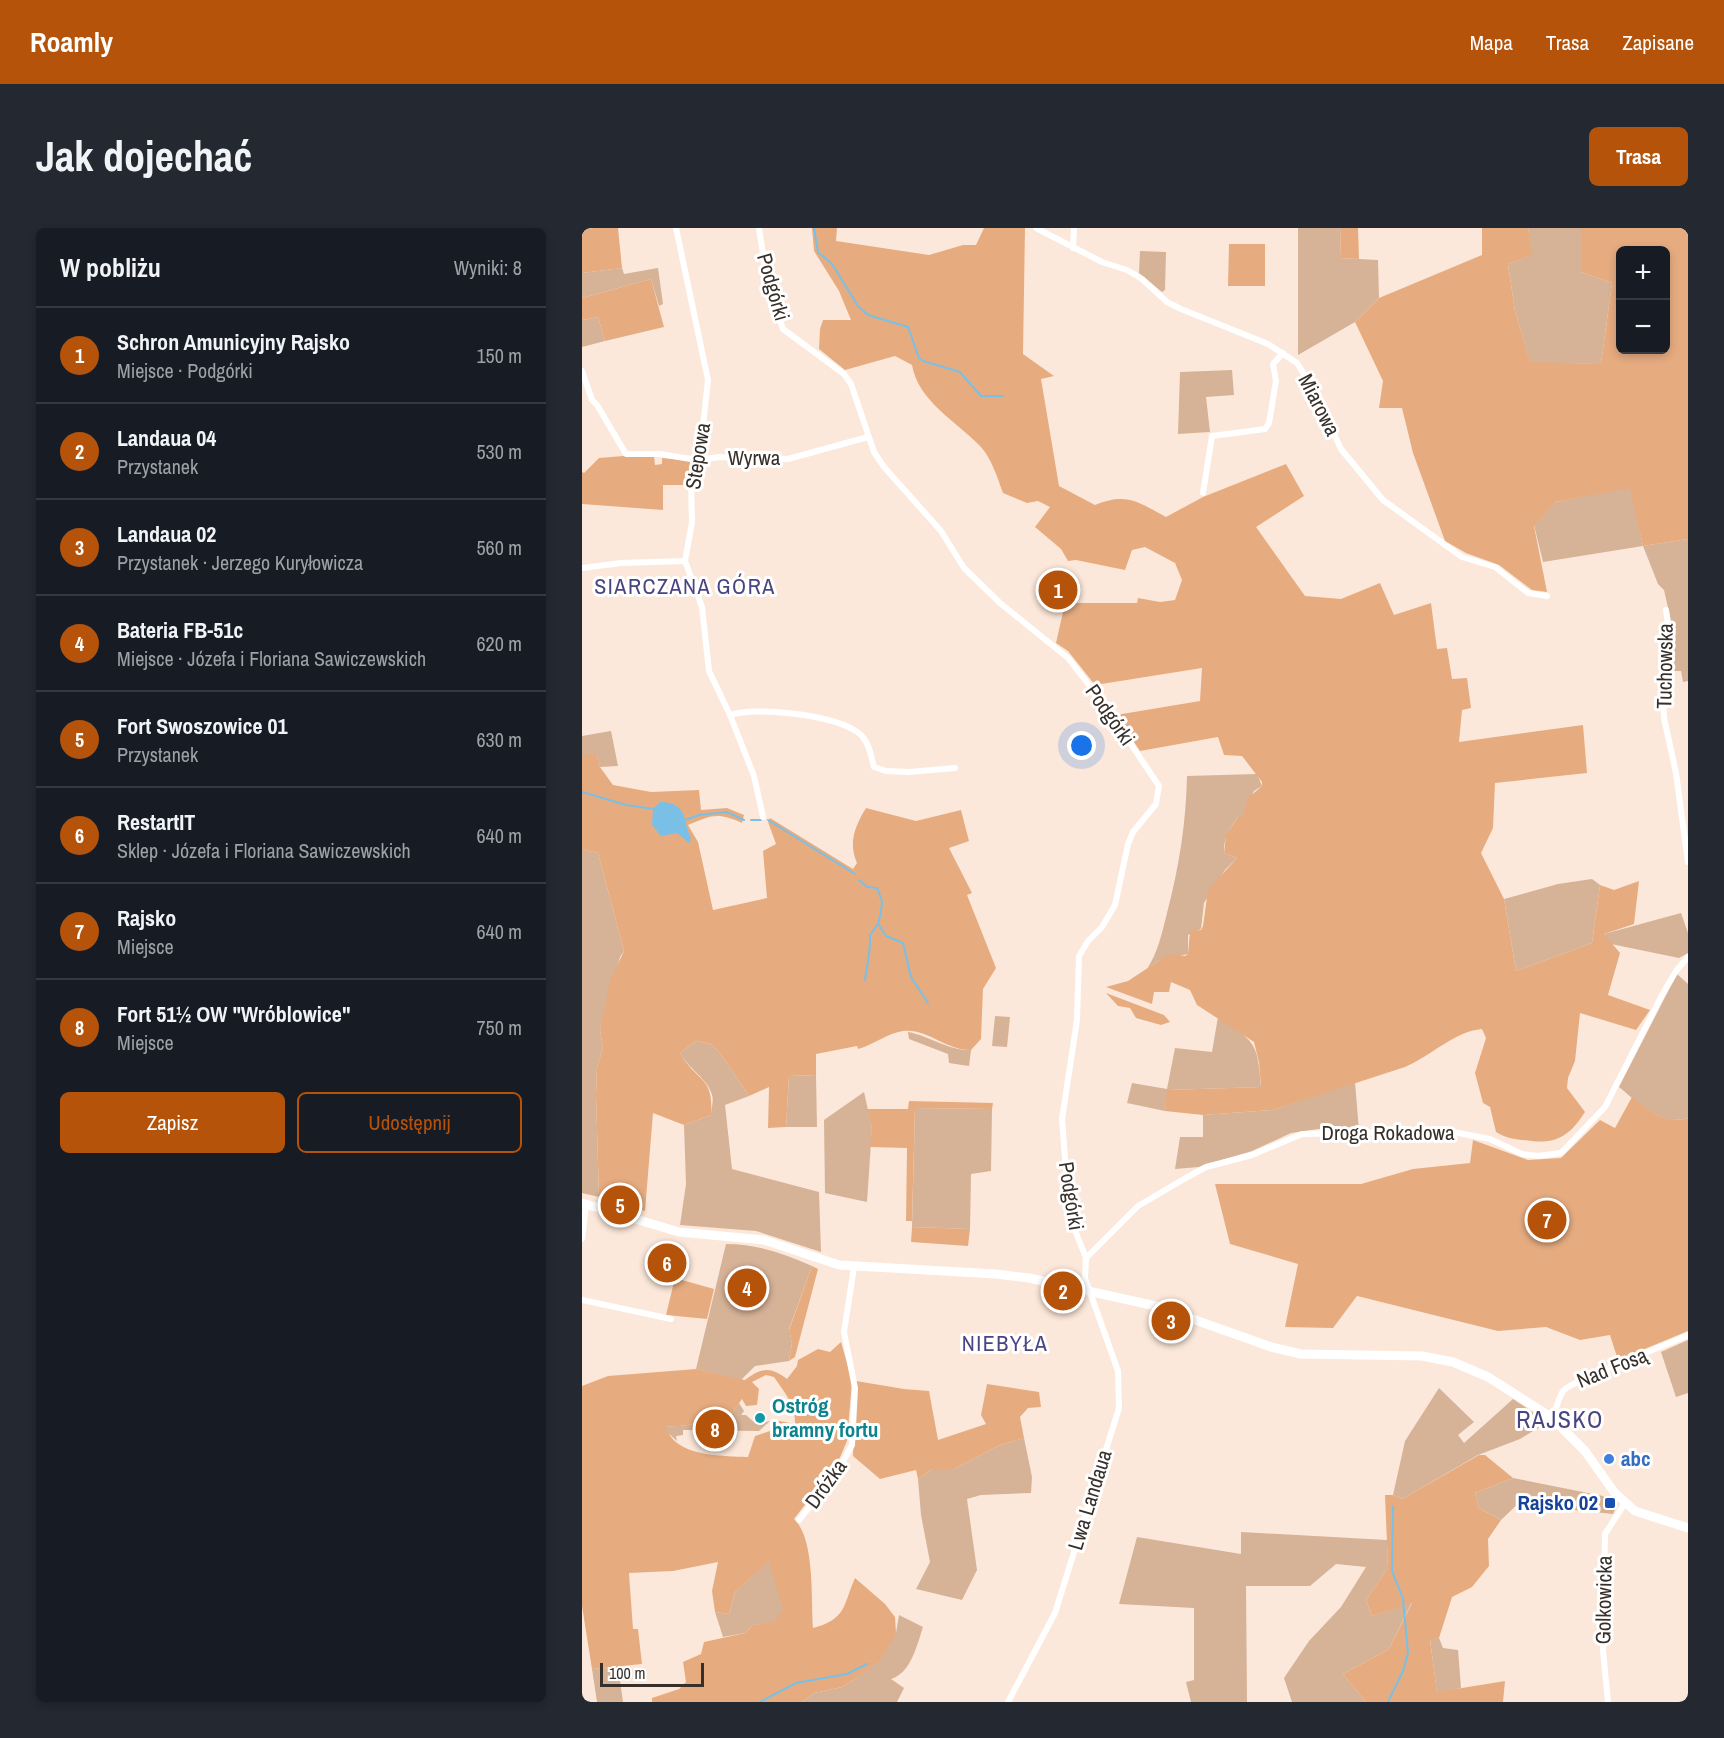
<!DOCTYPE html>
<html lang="pl">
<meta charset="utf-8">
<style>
body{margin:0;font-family:"Archivo Narrow",sans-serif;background:#242831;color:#f1f3f6}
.controls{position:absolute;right:18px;top:18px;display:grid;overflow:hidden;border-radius:9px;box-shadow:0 3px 9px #0003}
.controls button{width:54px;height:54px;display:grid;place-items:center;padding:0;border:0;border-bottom:2px solid #363941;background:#171b24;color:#f1f3f6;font:30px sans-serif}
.scale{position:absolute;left:18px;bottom:15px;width:104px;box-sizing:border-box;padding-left:6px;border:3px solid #37302a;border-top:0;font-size:16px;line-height:21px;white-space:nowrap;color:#37302a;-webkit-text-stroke:4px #fff;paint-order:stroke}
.you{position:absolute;left:500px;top:518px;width:21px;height:21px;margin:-15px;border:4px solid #fff;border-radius:50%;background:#1a73e8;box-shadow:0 0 0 9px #1a73e833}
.badge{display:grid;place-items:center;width:39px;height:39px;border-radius:50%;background:#b45309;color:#fff;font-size:20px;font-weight:700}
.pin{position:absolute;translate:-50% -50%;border:3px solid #fff;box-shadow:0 2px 6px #0006}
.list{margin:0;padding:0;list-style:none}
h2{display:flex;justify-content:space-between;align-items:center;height:78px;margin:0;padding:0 24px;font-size:26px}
h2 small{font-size:20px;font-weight:400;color:#9ea1a6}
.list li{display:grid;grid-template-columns:39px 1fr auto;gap:18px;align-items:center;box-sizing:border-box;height:96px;padding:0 24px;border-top:2px solid #363941}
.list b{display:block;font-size:22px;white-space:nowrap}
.list p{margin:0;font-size:20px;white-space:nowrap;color:#9ea1a6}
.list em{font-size:20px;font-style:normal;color:#9ea1a6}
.actions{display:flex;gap:12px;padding:18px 24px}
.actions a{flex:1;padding:14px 0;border:2px solid #b45309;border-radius:9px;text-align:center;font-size:21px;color:#b45309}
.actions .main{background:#b45309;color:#fff}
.map{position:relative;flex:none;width:1106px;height:1474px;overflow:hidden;border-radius:9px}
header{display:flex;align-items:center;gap:36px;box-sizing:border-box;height:84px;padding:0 30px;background:#b45309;color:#fff}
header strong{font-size:28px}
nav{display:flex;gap:33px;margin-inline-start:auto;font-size:21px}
.intro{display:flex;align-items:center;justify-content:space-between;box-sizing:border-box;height:144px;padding:0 36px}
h1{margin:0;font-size:42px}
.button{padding:15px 27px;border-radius:9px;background:#b45309;color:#fff;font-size:21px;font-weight:700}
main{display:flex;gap:36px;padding:0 36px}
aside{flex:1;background:#171b24;border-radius:9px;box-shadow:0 3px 9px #0003}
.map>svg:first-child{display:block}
.green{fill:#d6b297}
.forest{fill:#e6ac80;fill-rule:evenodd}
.water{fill:#7ac0e6}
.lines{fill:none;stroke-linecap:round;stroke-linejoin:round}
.stream{stroke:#7ac0e6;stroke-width:2}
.street{stroke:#fff;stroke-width:6}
.secondary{stroke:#fff;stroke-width:9}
.culture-dot{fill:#0f9aa8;stroke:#fff;stroke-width:2}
.shop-dot{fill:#3f7fe0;stroke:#fff;stroke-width:2}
.transit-dot{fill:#1a4fb4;stroke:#fff;stroke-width:2}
.labels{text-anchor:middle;stroke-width:6;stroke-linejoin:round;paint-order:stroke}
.street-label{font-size:21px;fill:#37302a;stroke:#fff}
.culture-label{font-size:21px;font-weight:bold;fill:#0d838f;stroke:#fff;text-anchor:start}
.shop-label{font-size:21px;font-weight:bold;fill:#366cbe;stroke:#fff;text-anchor:start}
.transit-label{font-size:21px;font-weight:bold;fill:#164399;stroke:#fff;text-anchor:end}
.neighbourhood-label{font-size:22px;letter-spacing:1.5px;fill:#484582;stroke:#fff}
.quarter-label{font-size:24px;letter-spacing:1.5px;fill:#484582;stroke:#fff}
</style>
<header>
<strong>Roamly</strong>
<nav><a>Mapa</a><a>Trasa</a><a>Zapisane</a></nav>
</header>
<div class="intro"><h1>Jak dojechać</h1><a class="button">Trasa</a></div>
<main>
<aside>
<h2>W pobliżu<small>Wyniki: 8</small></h2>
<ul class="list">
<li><span class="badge">1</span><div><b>Schron Amunicyjny Rajsko</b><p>Miejsce · Podgórki</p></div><em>150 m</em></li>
<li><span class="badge">2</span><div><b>Landaua 04</b><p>Przystanek</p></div><em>530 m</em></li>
<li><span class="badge">3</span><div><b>Landaua 02</b><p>Przystanek · Jerzego Kuryłowicza</p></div><em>560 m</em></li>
<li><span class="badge">4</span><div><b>Bateria FB-51c</b><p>Miejsce · Józefa i Floriana Sawiczewskich</p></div><em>620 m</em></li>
<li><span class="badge">5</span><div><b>Fort Swoszowice 01</b><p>Przystanek</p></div><em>630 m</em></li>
<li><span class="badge">6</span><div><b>RestartIT</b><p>Sklep · Józefa i Floriana Sawiczewskich</p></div><em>640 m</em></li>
<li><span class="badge">7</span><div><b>Rajsko</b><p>Miejsce</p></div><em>640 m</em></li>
<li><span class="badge">8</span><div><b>Fort 51½ OW &quot;Wróblowice&quot;</b><p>Miejsce</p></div><em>750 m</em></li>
</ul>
<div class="actions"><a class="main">Zapisz</a><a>Udostępnij</a></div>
</aside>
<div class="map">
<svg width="1106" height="1474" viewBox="0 0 1106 1474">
<rect width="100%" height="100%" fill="#fce8da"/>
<g class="green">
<path d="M716,0H759L758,30L796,32L797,70L773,94L716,127Z"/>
<path d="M946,0H999V44L1030,55L1019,136L948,135L933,83L926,36L949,27Z"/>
<path d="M558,23L584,24L583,62L580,64L557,45Z"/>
<path d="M40,40L42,46L76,40L81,76L77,78L69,51L0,70V45Z"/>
<path d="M16,89L23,113L0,119V92Z"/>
<path d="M650,142L652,167L624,169L628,204L596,206L598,144Z"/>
<path d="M1042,260H1049L1061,318L1106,311V453L1101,454L1099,443H1091L1090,457L1084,460L1090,397L1082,362L1076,356L1061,318L961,334L952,297L974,274Z"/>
<path d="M29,503L36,538L18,539L14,527H0V508Z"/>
<path d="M675,546L680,558L672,563L660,589H656C648,600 641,611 642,625L655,630L643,642L622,675L619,701L606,707V726L576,733L565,741C576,724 580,705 585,685C597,639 604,596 605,548Z"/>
<path d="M0,621L16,625L42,723L38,729L18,802L21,820L15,839L14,866L17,969L0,965Z"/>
<path d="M1010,651L1018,657L1010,715L934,743L922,671L976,656Z"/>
<path d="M1099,685L1106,705V725L1097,730L1029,716L1022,706Z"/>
<path d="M1095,746L1106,756V890C1077,898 1058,876 1037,859Z"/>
<path d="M413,788L428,789L425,819L410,818Z"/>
<path d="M636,789C673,814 676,814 679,859L586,862L583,883L545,875L550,855L585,861L593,820L630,824Z"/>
<path d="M326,804C348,808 367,823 389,822L387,838L367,835L366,826L327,811Z"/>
<path d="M114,813L129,816L138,825L167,868L143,877L150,941L237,964L239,1024L174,1003L98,997L104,956L102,897L129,887C129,881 132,873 130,867C126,851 106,840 98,825Z"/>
<path d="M234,847L235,899H204L207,848Z"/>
<path d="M773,854L777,903L736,901L709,905L670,923L617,939L593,941L598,909H621V887L691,882Z"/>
<path d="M282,864L290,900L285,974L243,965L242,892Z"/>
<path d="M333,880L410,881L409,943L389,946L388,1001L330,999Z"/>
<path d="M144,1016C175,1016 203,1026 230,1038L207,1101L210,1115L207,1133L173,1138L159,1152L114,1141Z"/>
<path d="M1106,1112V1165L1094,1169L1079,1124Z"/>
<path d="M857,1160L892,1194L876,1207L882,1215L931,1171L966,1194L938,1211L896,1227L820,1271L811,1267L823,1213Z"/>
<path d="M157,1175L162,1183L159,1187H164L174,1196L188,1193L177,1203L101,1202V1207L94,1208L95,1213L86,1205L83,1198C104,1200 124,1192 145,1192Z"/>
<path d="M442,1210L450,1249L449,1265L399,1267L385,1271L395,1342L380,1372L334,1361L348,1334L339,1287L336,1251L350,1241H372L416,1218Z"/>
<path d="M931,1250L1021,1268L1033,1281L1031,1286L963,1279L944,1268L919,1292L897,1280L893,1265Z"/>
<path d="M659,1304L805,1312L806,1340L784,1372L790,1388L830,1374L807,1421L761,1446L784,1474H710L702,1450L727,1413L759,1379L784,1339L754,1336L728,1358H664L665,1474H609L604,1454L612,1452V1380L537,1376L555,1309L659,1326Z"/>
<path d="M187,1332L202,1382L192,1395L171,1397L163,1405L141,1409L133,1384L147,1386L153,1364Z"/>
<path d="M317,1387L341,1399C335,1417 329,1445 309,1451L322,1460L315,1474H220L232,1465L260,1459L274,1450L314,1405Z"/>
<path d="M857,1410L861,1420L876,1422L879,1460L855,1465L848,1411Z"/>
<path d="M36,1438L41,1474H15L10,1441Z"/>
</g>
<g class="forest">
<path d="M11,0H36L40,40L0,45V2Z"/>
<path d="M230,0H255L254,13L347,27L381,17H394L402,0H443L441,126L472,148L459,151L477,258L513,277C545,264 556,274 584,289L621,269L704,236L722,268L674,299L723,368L759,371L798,355L812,387L849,375L855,421L865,420L870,451L885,450L889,480L880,482L877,514L1001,497L1005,545L913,555L911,600L899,625L922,671L934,743L1010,715L1018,657L1032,662L1057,653L1052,696L1022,706L1038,725L1026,767L1068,782L1054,802L998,785L993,833L986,850L985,860L1003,884C989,906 976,916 950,913C935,911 927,912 914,904L908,879L901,875L893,845L904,810L900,801C873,803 849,828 823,839L691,882L621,887L583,883L585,862L679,859L677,834L672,814L615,777L608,762L589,754L587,764H572L570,776L524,759L546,753L587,726L603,728L606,726L608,703L619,702L621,698L626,662L655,630L642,625L644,607L656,589H660L666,570L680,558V554L660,528L642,527L636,509L558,523L534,487L618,473L620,440L513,457L486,423L474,415L483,375H555L556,370L578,374L593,372L600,352L593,335L563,319L550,322L543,342L494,332L486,333L479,321L453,299L468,279L456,273L445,275L421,265C415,249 410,231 398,218C375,194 336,173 330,137L313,128L263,142L237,121L238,101L241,92H269L257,63L232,23Z"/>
<path d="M759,0H776L777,31L758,30Z"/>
<path d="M900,0H946L950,27L926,36L933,83L948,134L1019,136L1030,55L999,44V0H1106V311L1061,318L1048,260L974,274L952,298L965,364L950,362L917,337L884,325L863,313L831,225L820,180H797L801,153L773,94L797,70L900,27ZM1038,22H1084V122H1038Z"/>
<path d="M647,16H683V58H646Z"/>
<path d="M69,51L82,99L23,113L16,89L0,92V70Z"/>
<path d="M41,228H72L73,237L80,236V230L112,233L106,257H81V282L0,276V244L2,245L17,230Z"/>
<path d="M14,526L18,539L31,557L69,564L117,562L119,582L145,580L162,587L160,595C136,584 130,587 106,597L116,614L131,682L185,670L181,623L194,616L186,594L188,590L271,641L275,635C266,615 273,598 284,580L334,593L379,582L387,613L367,620L390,665L385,667L414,740L401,761L399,811L389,822C365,823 345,800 321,803C306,805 291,817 276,821L275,818L234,826V847L207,848L204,899L186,900L187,859L167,868L138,825L129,816L114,813L98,825C115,855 132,847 129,887L102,897L71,885L63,983L17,969L14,866L15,839L21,820L18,802L28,753L42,723L16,625L0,621V527Z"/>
<path d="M524,765L582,787L588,794L579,797L554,790L548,780L536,778Z"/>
<path d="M1050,869C1068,884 1082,896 1106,890V1103L1036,1132L1028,1107L998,1112L964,1099L916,1103L775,1068L751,1100L703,1099L716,1036L648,1016L633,956H779L831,941L888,935L891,912L946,932L979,930L1018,892L1033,900Z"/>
<path d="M327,873L411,875L410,881L333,880L330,993H324L325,920L288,919L290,900L285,881H326Z"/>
<path d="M330,999L388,1001L386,1018L329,1014Z"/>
<path d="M230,1038L236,1041L213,1129L207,1133L210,1115L207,1102Z"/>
<path d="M93,1050L132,1061L125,1091L84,1087Z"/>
<path d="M259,1114L270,1153L265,1213L256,1234L212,1291C233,1310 229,1371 231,1400C265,1391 261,1377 273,1350L303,1376L313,1389L314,1405L298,1432L274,1450L260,1459L232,1465L220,1474H70V1470L97,1461L104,1454L101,1434L119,1426L122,1414L163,1405L171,1397L192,1394L201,1382L187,1333L153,1364L147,1386L133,1384L130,1363L136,1334L91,1343L47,1345L51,1401H56L60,1436L10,1441L0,1378V1158L26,1148L114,1141L163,1152C179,1140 188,1138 205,1151L215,1138L216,1132L236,1121L248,1124ZM184,1147L192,1149C202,1164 214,1177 213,1196L193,1192L188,1203L173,1208L166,1229C141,1228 91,1229 84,1198C104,1200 124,1192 145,1192L160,1171L164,1178L175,1177L177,1161L170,1154Z"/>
<path d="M274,1153L322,1161L347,1163L356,1212L404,1196L399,1187L405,1156L457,1164L459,1179L446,1180L438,1189L442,1210L416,1218L372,1241H350L336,1251L334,1242L298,1251L271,1228Z"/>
<path d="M897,1227H903L931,1250L893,1265L897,1280L919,1292L906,1311L907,1338L890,1359L870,1369L857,1410L848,1412L855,1464L923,1453L921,1474H784L761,1446L807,1421L830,1375L790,1388L784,1372L806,1340L803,1267H811L820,1271Z"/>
</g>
<path class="water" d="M78,574C106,575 100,591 109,610L107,615L95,605L79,608L70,597L71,581Z"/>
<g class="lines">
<g class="stream">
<path d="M232,0L236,24L250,36L276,78L286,87L326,99L337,130L341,133L378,144L399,168H421"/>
<path d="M0,564L44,577L72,581"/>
<path d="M103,592L117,587L145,584L162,592"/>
<path d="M169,592H179"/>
<path d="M186,592L273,646"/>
<path d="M277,652L285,659L295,660L300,673L299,684L296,696L288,707C289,723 285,736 283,752"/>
<path d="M297,697L304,708L321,715L329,749L346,775"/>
<path d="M178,1474L214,1455L265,1446L285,1436"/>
<path d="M806,1474L821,1443L826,1425L821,1371L810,1343L811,1278"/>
</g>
<g class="street">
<path d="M94,0L126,152L120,207L109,255L110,294L103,333L120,379L127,443L148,487L172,548L181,589"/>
<path d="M177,0L185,53L201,101L262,146L269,156L292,224L302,239L359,303L382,340L418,375L486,430L524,479L577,558L574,576L551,604L546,616L533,677L520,699L506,713L497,728L495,792L480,891L486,971L492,1000L504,1030L503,1050L536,1143L537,1180L473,1385L426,1474"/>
<path d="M454,0L520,34L545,42L560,51L585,74L599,81L686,116L715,135L730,159L759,221L801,272L880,329L913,339L946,365L965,368"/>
<path d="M491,20L492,0"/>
<path d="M0,143L10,172L15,177L44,226H78L115,232L138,229L206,231L286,209"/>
<path d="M621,265L630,208L683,201L687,195L694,153L691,136L701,125"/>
<path d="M0,340L39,335L103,333"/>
<path d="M1084,382L1088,412L1081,466L1082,490L1094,545L1106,634"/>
<path d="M148,487C176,478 255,487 278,506C287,514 289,528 292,539L304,543L327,544L373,540"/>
<path d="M0,1011L4,976"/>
<path d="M504,1030L556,978L602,951L624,939L670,927L720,906L866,903L908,911L940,926L956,928L979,925L1023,879L1080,767L1094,743L1106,729"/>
<path d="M0,1072L89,1091"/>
<path d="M969,1189C975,1181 976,1171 981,1163C988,1153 1086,1117 1106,1107"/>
<path d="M217,1292L254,1246L270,1217L273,1160L262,1104L272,1039"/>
<path d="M1026,1474L1021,1423L1023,1306L1043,1275"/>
</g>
<path class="secondary" d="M0,975L97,1004L182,1012L257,1037L414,1046L447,1050L574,1078L689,1119L719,1126L840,1128L871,1134L906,1149L969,1189L1003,1223L1032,1264L1053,1283L1106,1300"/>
</g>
<circle class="culture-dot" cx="178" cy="1190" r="6"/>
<circle class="shop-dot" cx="1027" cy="1231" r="6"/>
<rect class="transit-dot" x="1022" y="1269" width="12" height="12" rx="3"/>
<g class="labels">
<g class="street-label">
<text transform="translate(191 59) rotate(74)" y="7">Podgórki</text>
<text transform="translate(737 177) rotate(63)" y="7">Miarowa</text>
<text transform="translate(116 228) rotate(-81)" y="7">Stepowa</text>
<text x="172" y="237">Wyrwa</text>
<text transform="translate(1083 438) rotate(-89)" y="7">Tuchowska</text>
<text transform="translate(528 487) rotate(55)" y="7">Podgórki</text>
<text x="806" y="912">Droga Rokadowa</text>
<text transform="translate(489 968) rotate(81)" y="7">Podgórki</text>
<text transform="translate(1030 1140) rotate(-22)" y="7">Nad Fosą</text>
<text transform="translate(244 1256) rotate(-54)" y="7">Dróżka</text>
<text transform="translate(508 1272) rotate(-73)" y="7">Lwa Landaua</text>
<text transform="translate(1022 1372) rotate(-89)" y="7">Golkowicka</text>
</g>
<g class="culture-label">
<text x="190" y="1185">Ostróg<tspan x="190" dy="24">bramny fortu</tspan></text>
</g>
<g class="shop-label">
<text x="1039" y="1238">abc</text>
</g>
<g class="transit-label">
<text x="1016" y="1282">Rajsko 02</text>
</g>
<g class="neighbourhood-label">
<text x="103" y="366">SIARCZANA GÓRA</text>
<text x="423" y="1123">NIEBYŁA</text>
</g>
<g class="quarter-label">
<text x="978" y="1200">RAJSKO</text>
</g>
</g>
</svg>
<div class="controls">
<button>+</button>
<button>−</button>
</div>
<div class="scale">100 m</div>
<div class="you"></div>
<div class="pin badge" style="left:476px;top:362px">1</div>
<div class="pin badge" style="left:481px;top:1063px">2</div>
<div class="pin badge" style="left:589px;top:1093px">3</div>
<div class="pin badge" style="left:165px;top:1060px">4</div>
<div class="pin badge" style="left:38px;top:977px">5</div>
<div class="pin badge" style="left:85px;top:1035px">6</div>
<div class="pin badge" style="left:965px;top:992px">7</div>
<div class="pin badge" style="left:133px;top:1201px">8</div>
</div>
</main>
